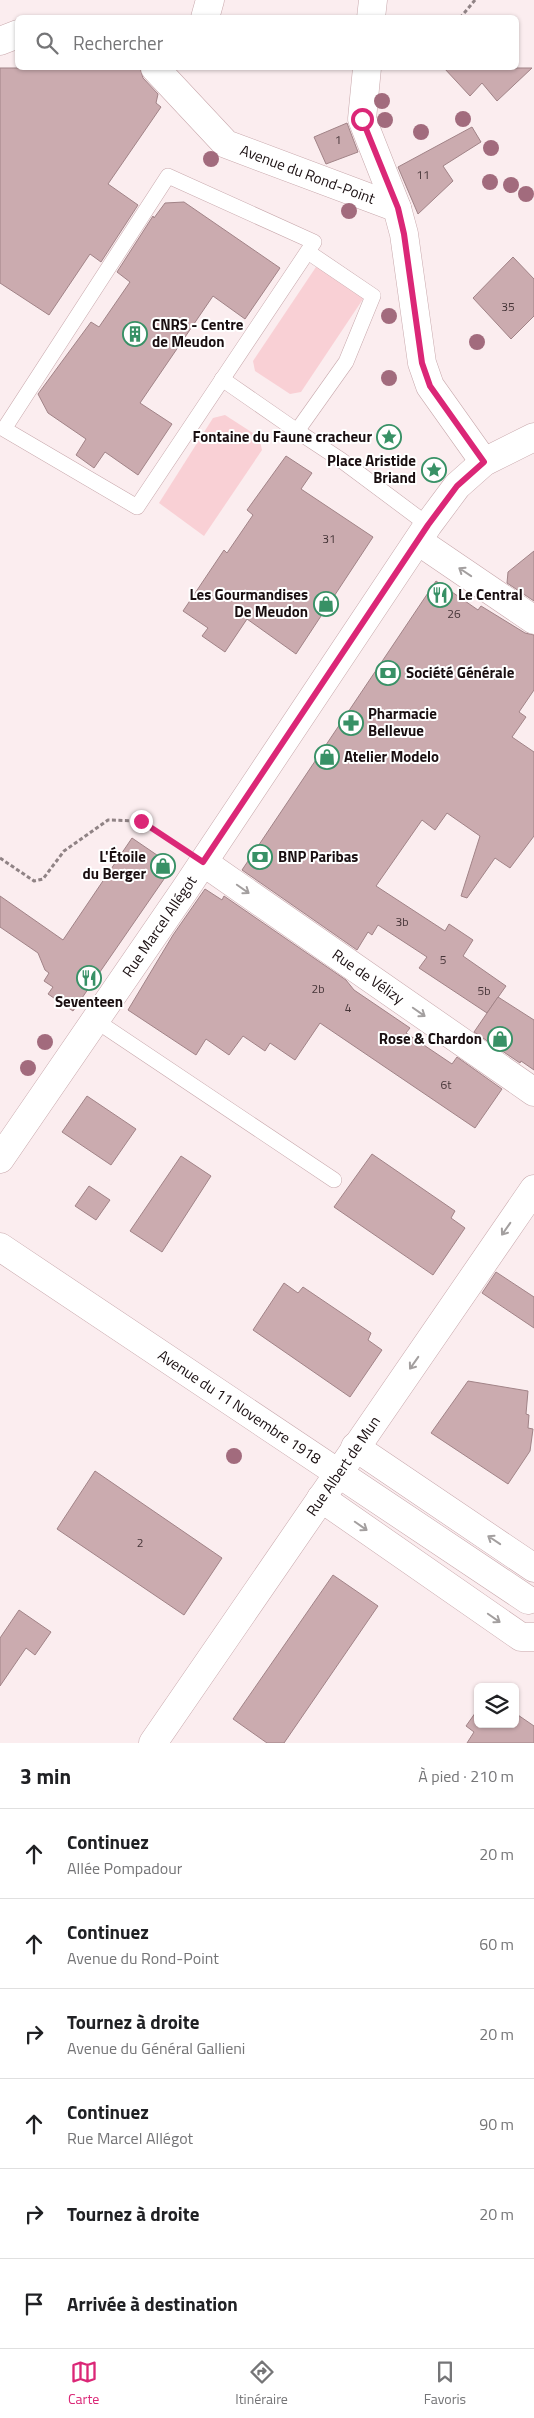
<!DOCTYPE html>
<html lang="fr">
<meta charset="utf-8">
<style>
body{margin:0;font-family:"Titillium Web",sans-serif;background:#f6f6f6;color:#202124}
.controls{position:absolute;right:15px;bottom:15px;display:grid;overflow:hidden;border-radius:8px;box-shadow:0 1px 4px #0004}
.controls button{width:45px;height:45px;display:grid;place-items:center;padding:0;border:0;border-bottom:1px solid #e0e0e0;background:#fff;color:#202124;font:25px sans-serif}
.stop{position:absolute;width:15px;height:15px;margin:-11px;border:4px solid #db2777;border-radius:50%;background:#fff}
.stop.end{background:#db2777;border-color:#fff;box-shadow:0 1px 5px #0008}
.list{margin:0;padding:0;list-style:none}
h2{display:flex;justify-content:space-between;align-items:center;height:65px;margin:0;padding:0 20px;font-size:21px}
h2 small{font-size:16px;font-weight:400;color:#757577}
.list li{display:grid;grid-template-columns:32px 1fr auto;gap:15px;align-items:center;box-sizing:border-box;height:90px;padding:0 20px;border-top:1px solid #e0e0e0}
.list b{display:block;font-size:19px;white-space:nowrap}
.list p{margin:0;font-size:16px;white-space:nowrap;color:#757577}
.list em{font-size:16px;font-style:normal;color:#757577}
.icon{flex:none;width:28px;height:28px;fill:none;stroke:currentColor;stroke-width:2;stroke-linecap:round;stroke-linejoin:round}
.map{position:relative;flex:none;width:534px;height:1743px;overflow:hidden}
.search{position:absolute;background:#fff;box-shadow:0 1px 4px #0004;left:15px;right:15px;top:15px;height:55px;display:flex;align-items:center;gap:12px;box-sizing:border-box;padding:0 18px;border-radius:8px;color:#757577;font-size:19px}
.sheet{height:605px;background:#fff}
nav{display:flex;justify-content:space-around;align-items:center;box-sizing:border-box;height:70px;border-top:1px solid #e0e0e0;background:#fff;font-size:14px;color:#757577}
nav a{display:grid;justify-items:center;gap:2px}
nav .on{color:#db2777}
.map>svg:first-child{display:block}
.green{fill:#f9d0d5}
.building{fill:#cbabaf;stroke:#a18387}
.lines{fill:none;stroke-linecap:round;stroke-linejoin:round}
.service-casing{stroke:#c8a8ac;stroke-width:16}
.minor-casing{stroke:#c8a8ac;stroke-width:29}
.secondary-casing{stroke:#c8a8ac;stroke-width:29}
.path{stroke:#908385;stroke-width:3;stroke-dasharray:4 2.5;stroke-linecap:butt}
.service{stroke:#fff;stroke-width:15}
.minor{stroke:#fff;stroke-width:28}
.secondary{stroke:#fff;stroke-width:28}
.tree{fill:#a26b7d}
.oneway{stroke:#a39f9f}
.route{stroke:#db2777;stroke-width:6}
.labels{text-anchor:middle;stroke-width:4;stroke-linejoin:round;paint-order:stroke}
.number-label{font-size:12px;fill:#463538}
.street-label{font-size:15px;fill:#190e10;stroke:#fff}
.poi-label{font-size:15px;font-weight:bold;fill:#190e10;stroke:#fff;text-anchor:start}
</style>
<div class="map">
<svg width="534" height="1743" viewBox="0 0 534 1743">
<rect width="100%" height="100%" fill="#fbedef"/>
<g class="green">
<path d="M318,264L365,296L301,392L290,394L255,371L253,361Z"/>
<path d="M225,415L259,437L262,450L204,536L159,503L213,418Z"/>
</g>
<g class="building">
<path d="M0,68H140L143,78L158,94L156,103L161,107L108,184L138,205L101,262L90,254L49,315L0,283Z"/>
<path d="M444,68H532L497,101L482,83L470,96Z"/>
<path d="M347,123L358,152L326,164L314,137Z"/>
<path d="M472,127L481,142L443,166L453,181L418,214L398,167Z"/>
<path d="M184,202L280,268L245,319L213,296L140,403L172,424L138,475L105,452L94,468L76,455L86,439L48,413L38,394L91,322L99,327L130,282L117,272L153,216L154,218L165,203Z"/>
<path d="M513,257L534,279V316L511,339L473,298Z"/>
<path d="M286,456L312,473L301,489L373,537L296,654L247,619L225,652L202,636L208,628L183,611L224,550L227,553L253,515L247,510Z"/>
<path d="M534,551V601L507,583L508,572Z"/>
<path d="M436,581L478,610L481,606L525,633L534,635V690L519,712L526,717L512,737L534,752V836L510,868L495,858L467,898L461,896L480,836L447,813L435,830L422,820L376,886L445,931L449,924L473,940L463,956L506,986L487,1013L419,968L427,957L378,925L372,935L368,932L357,950L242,870Z"/>
<path d="M132,838L173,866L73,1011L48,994L53,987L44,981L49,973L45,970L38,953L0,927V896L63,940Z"/>
<path d="M205,889L222,900L224,896L346,980L354,990L410,1028L406,1033L452,1064L457,1057L502,1089L475,1128L320,1023L295,1060L270,1043L265,1051L243,1036L229,1055L206,1039L196,1055L128,1010L173,935Z"/>
<path d="M498,997L534,1020V1070L521,1061L520,1063L474,1032Z"/>
<path d="M87,1096L136,1129L111,1165L62,1132Z"/>
<path d="M372,1154L455,1211L451,1218L465,1228L433,1275L334,1207Z"/>
<path d="M181,1156L211,1176L162,1252L130,1231Z"/>
<path d="M89,1186L110,1200L96,1220L75,1206Z"/>
<path d="M496,1272L534,1297V1328L482,1293Z"/>
<path d="M284,1283L298,1293L303,1287L371,1333L368,1340L382,1350L350,1397L253,1330Z"/>
<path d="M468,1381L528,1391L526,1414L529,1415L528,1428L533,1429L530,1451L508,1484L431,1433Z"/>
<path d="M95,1471L222,1558L184,1615L57,1529Z"/>
<path d="M333,1575L378,1606L284,1743H267L233,1719Z"/>
<path d="M19,1610L51,1632L35,1655L26,1648L0,1686V1638Z"/>
<path d="M478,1709V1724H515V1713L534,1726V1743H467L474,1732L466,1726Z"/>
</g>
<g class="lines">
<defs>
<g id="service">
<path d="M168,176L314,242L137,507L4,429Z"/>
<path d="M308,252L373,296L346,362L297,431L341,460L428,525"/>
<path d="M222,379L297,431"/>
<path d="M95,1020L334,1180"/>
</g>
<g id="minor">
<path d="M205,18L210,0"/>
<path d="M371,18L373,0"/>
<path d="M0,41L18,34"/>
<path id="s1" d="M155,68L226,144L397,208L404,234L422,363L430,386L484,462"/>
<path d="M367,68L362,119L397,208"/>
<path d="M418,541L534,620"/>
<path id="s2" d="M203,862L534,1092"/>
<path id="s3" d="M0,1247L528,1600"/>
<path d="M355,1447L534,1568"/>
<path d="M321,1498L521,1637H534"/>
<path id="s4" d="M153,1743L534,1189"/>
</g>
<g id="secondary">
<path id="s5" d="M0,1159L186,888L428,525L457,486L484,462L534,437"/>
</g>
</defs>
<use href="#service" class="service-casing"/>
<use href="#minor" class="minor-casing"/>
<use href="#secondary" class="secondary-casing"/>
<g class="path">
<path d="M460,18L475,0"/>
<path d="M0,858L34,881L43,879L64,851L108,820L141,821L180,847"/>
</g>
<use href="#service" class="service"/>
<use href="#minor" class="minor"/>
<use href="#secondary" class="secondary"/>
</g>
<g class="tree">
<circle cx="382" cy="101" r="8"/>
<circle cx="463" cy="119" r="8"/>
<circle cx="385" cy="120" r="8"/>
<circle cx="421" cy="132" r="8"/>
<circle cx="491" cy="148" r="8"/>
<circle cx="211" cy="159" r="8"/>
<circle cx="490" cy="182" r="8"/>
<circle cx="511" cy="185" r="8"/>
<circle cx="526" cy="194" r="8"/>
<circle cx="349" cy="211" r="8"/>
<circle cx="389" cy="316" r="8"/>
<circle cx="477" cy="342" r="8"/>
<circle cx="389" cy="378" r="8"/>
<circle cx="45" cy="1042" r="8"/>
<circle cx="28" cy="1068" r="8"/>
<circle cx="234" cy="1456" r="8"/>
</g>
<defs><path id="oneway-shaft" d="M-6 0H5M1.5-3L5.5 0L1.5 3" fill="none" stroke-width="1.6" stroke-linecap="round" stroke-linejoin="round" transform="scale(1.25)"/></defs>
<g class="oneway">
<use href="#oneway-shaft" transform="translate(465 572) rotate(-146)"/>
<use href="#oneway-shaft" transform="translate(243 889) rotate(35)"/>
<use href="#oneway-shaft" transform="translate(419 1012) rotate(35)"/>
<use href="#oneway-shaft" transform="translate(506 1229) rotate(125)"/>
<use href="#oneway-shaft" transform="translate(414 1363) rotate(125)"/>
<use href="#oneway-shaft" transform="translate(361 1526) rotate(35)"/>
<use href="#oneway-shaft" transform="translate(494 1540) rotate(-146)"/>
<use href="#oneway-shaft" transform="translate(494 1618) rotate(35)"/>
</g>
<g class="lines">
<path class="route" d="M141,821L203,862L428,525L457,486L484,462L430,386L422,363L404,234L398,208L362,119"/>
</g>
<defs>
<symbol id="building-ring" viewBox="-11 -11 22 22"><circle r="9.5" fill="#fff" stroke="#389166" stroke-width="1.5"/><path d="M-4-6H4V6H1V3H-1V6H-4ZM-2.5-4.3h1.7v1.8h-1.7ZM.8-4.3h1.7v1.8H.8ZM-2.5-1h1.7V.8h-1.7ZM.8-1h1.7V.8H.8Z" fill="#389166"/></symbol>
<symbol id="sight-ring" viewBox="-11 -11 22 22"><circle r="9.5" fill="#fff" stroke="#389166" stroke-width="1.5"/><path d="M0-6L1.8-2.2L6-1.7L2.9 1.2L3.7 5.4L0 3.3L-3.7 5.4L-2.9 1.2L-6-1.7L-1.8-2.2Z" fill="#389166"/></symbol>
<symbol id="restaurant-ring" viewBox="-11 -11 22 22"><circle r="9.5" fill="#fff" stroke="#389166" stroke-width="1.5"/><path d="M-5-6h1v4h1v-4h1v4h1v-4h1v5L-1.5 .5V6h-2V.5L-5-1ZM5-6V6H3V1.5H1.5Q1.5-4 5-6Z" fill="#389166"/></symbol>
<symbol id="shop-ring" viewBox="-11 -11 22 22"><circle r="9.5" fill="#fff" stroke="#389166" stroke-width="1.5"/><path d="M-5-2.5h2.3a2.7 3.5 0 0 1 5.4 0H5L5.5 6h-11ZM-1.5-2.5h3a1.5 2.3 0 0 0-3 0Z" fill="#389166"/></symbol>
<symbol id="bank-ring" viewBox="-11 -11 22 22"><circle r="9.5" fill="#fff" stroke="#389166" stroke-width="1.5"/><path d="M-6-4H6V4H-6ZM0-2.3a2.3 2.3 0 1 0 0 4.6a2.3 2.3 0 1 0 0-4.6Z" fill="#389166"/></symbol>
<symbol id="pharmacy-ring" viewBox="-11 -11 22 22"><circle r="9.5" fill="#fff" stroke="#389166" stroke-width="1.5"/><path d="M-2-6h4v4h4v4h-4v4h-4v-4h-4v-4h4Z" fill="#389166"/></symbol>
</defs>
<g fill-rule="evenodd">
<use href="#building-ring" x="121" y="320" width="28" height="28"/>
<use href="#sight-ring" x="375" y="423" width="28" height="28"/>
<use href="#sight-ring" x="420" y="456" width="28" height="28"/>
<use href="#restaurant-ring" x="426" y="581" width="28" height="28"/>
<use href="#shop-ring" x="312" y="590" width="28" height="28"/>
<use href="#bank-ring" x="374" y="659" width="28" height="28"/>
<use href="#pharmacy-ring" x="337" y="709" width="28" height="28"/>
<use href="#shop-ring" x="313" y="743" width="28" height="28"/>
<use href="#bank-ring" x="246" y="843" width="28" height="28"/>
<use href="#shop-ring" x="149" y="852" width="28" height="28"/>
<use href="#restaurant-ring" x="75" y="964" width="28" height="28"/>
<use href="#shop-ring" x="486" y="1025" width="28" height="28"/>
</g>
<g class="labels">
<g class="number-label">
<text x="338" y="144">1</text>
<text x="423" y="179">11</text>
<text x="508" y="311">35</text>
<text x="329" y="543">31</text>
<text x="454" y="618">26</text>
<text x="402" y="926">3b</text>
<text x="443" y="964">5</text>
<text x="318" y="993">2b</text>
<text x="484" y="995">5b</text>
<text x="348" y="1012">4</text>
<text x="446" y="1089">6t</text>
<text x="140" y="1547">2</text>
</g>
<g class="street-label">
<text dy="5" stroke="none"><textPath href="#s1" startOffset="191">Avenue du Rond-Point</textPath></text>
<text dy="5" stroke="none"><textPath href="#s5" startOffset="282">Rue Marcel Allégot</textPath></text>
<text dy="5" stroke="none"><textPath href="#s2" startOffset="201">Rue de Vélizy</textPath></text>
<text dy="5" stroke="none"><textPath href="#s3" startOffset="288">Avenue du 11 Novembre 1918</textPath></text>
<text dy="5" stroke="none"><textPath href="#s4" startOffset="336">Rue Albert de Mun</textPath></text>
</g>
<g class="poi-label">
<text x="152" y="330">CNRS - Centre<tspan x="152" dy="17">de Meudon</tspan></text>
<text x="372" y="442" text-anchor="end">Fontaine du Faune cracheur</text>
<text x="416" y="466" text-anchor="end">Place Aristide<tspan x="416" dy="17">Briand</tspan></text>
<text x="308" y="600" text-anchor="end">Les Gourmandises<tspan x="308" dy="17">De Meudon</tspan></text>
<text x="458" y="600">Le Central</text>
<text x="406" y="678">Société Générale</text>
<text x="368" y="719">Pharmacie<tspan x="368" dy="17">Bellevue</tspan></text>
<text x="344" y="762">Atelier Modelo</text>
<text x="146" y="862" text-anchor="end">L'Étoile<tspan x="146" dy="17">du Berger</tspan></text>
<text x="278" y="862">BNP Paribas</text>
<text x="89" y="1007" text-anchor="middle">Seventeen</text>
<text x="482" y="1044" text-anchor="end">Rose &amp; Chardon</text>
</g>
</g>
</svg>
<div class="controls">
<button><svg class="icon" aria-label="layers" viewBox="0 0 24 24"><path d="M12 4l9 5-9 5-9-5zM3 14l9 5 9-5"/></svg></button>
</div>
<div class="stop" style="left:362px;top:119px"></div>
<div class="stop end" style="left:141px;top:821px"></div>
<div class="search"><svg class="icon" aria-label="search" viewBox="0 0 24 24"><circle cx="10" cy="10" r="6"/><path d="M15 15l6 6"/></svg>Rechercher</div>
</div>
<section class="sheet">
<h2>3 min<small>À pied · 210 m</small></h2>
<ul class="list">
<li><svg class="icon" aria-label="ahead" viewBox="0 0 24 24"><path d="M12 20V5M6 11l6-6 6 6"/></svg><div><b>Continuez</b><p>Allée Pompadour</p></div><em>20 m</em></li>
<li><svg class="icon" aria-label="ahead" viewBox="0 0 24 24"><path d="M12 20V5M6 11l6-6 6 6"/></svg><div><b>Continuez</b><p>Avenue du Rond-Point</p></div><em>60 m</em></li>
<li><svg class="icon" aria-label="right" viewBox="0 0 24 24"><path d="M7 20v-9h11M14 6l5 5-5 5"/></svg><div><b>Tournez à droite</b><p>Avenue du Général Gallieni</p></div><em>20 m</em></li>
<li><svg class="icon" aria-label="ahead" viewBox="0 0 24 24"><path d="M12 20V5M6 11l6-6 6 6"/></svg><div><b>Continuez</b><p>Rue Marcel Allégot</p></div><em>90 m</em></li>
<li><svg class="icon" aria-label="right" viewBox="0 0 24 24"><path d="M7 20v-9h11M14 6l5 5-5 5"/></svg><div><b>Tournez à droite</b></div><em>20 m</em></li>
<li><svg class="icon" aria-label="arrive" viewBox="0 0 24 24"><path d="M6 21V4h12l-3 4 3 4H6"/></svg><div><b>Arrivée à destination</b></div></li>
</ul>
</section>
<nav>
<a class="on"><svg class="icon" aria-label="map" viewBox="0 0 24 24"><path d="M3 6l6-2 6 2 6-2v14l-6 2-6-2-6 2zM9 4v14M15 6v14"/></svg>Carte</a>
<a><svg class="icon" aria-label="directions" viewBox="0 0 24 24"><path d="M12 3l9 9-9 9-9-9zM9 14v-3h6M13 9l2 2-2 2"/></svg>Itinéraire</a>
<a><svg class="icon" aria-label="saved" viewBox="0 0 24 24"><path d="M7 4h10v16l-5-4-5 4z"/></svg>Favoris</a>
</nav>
